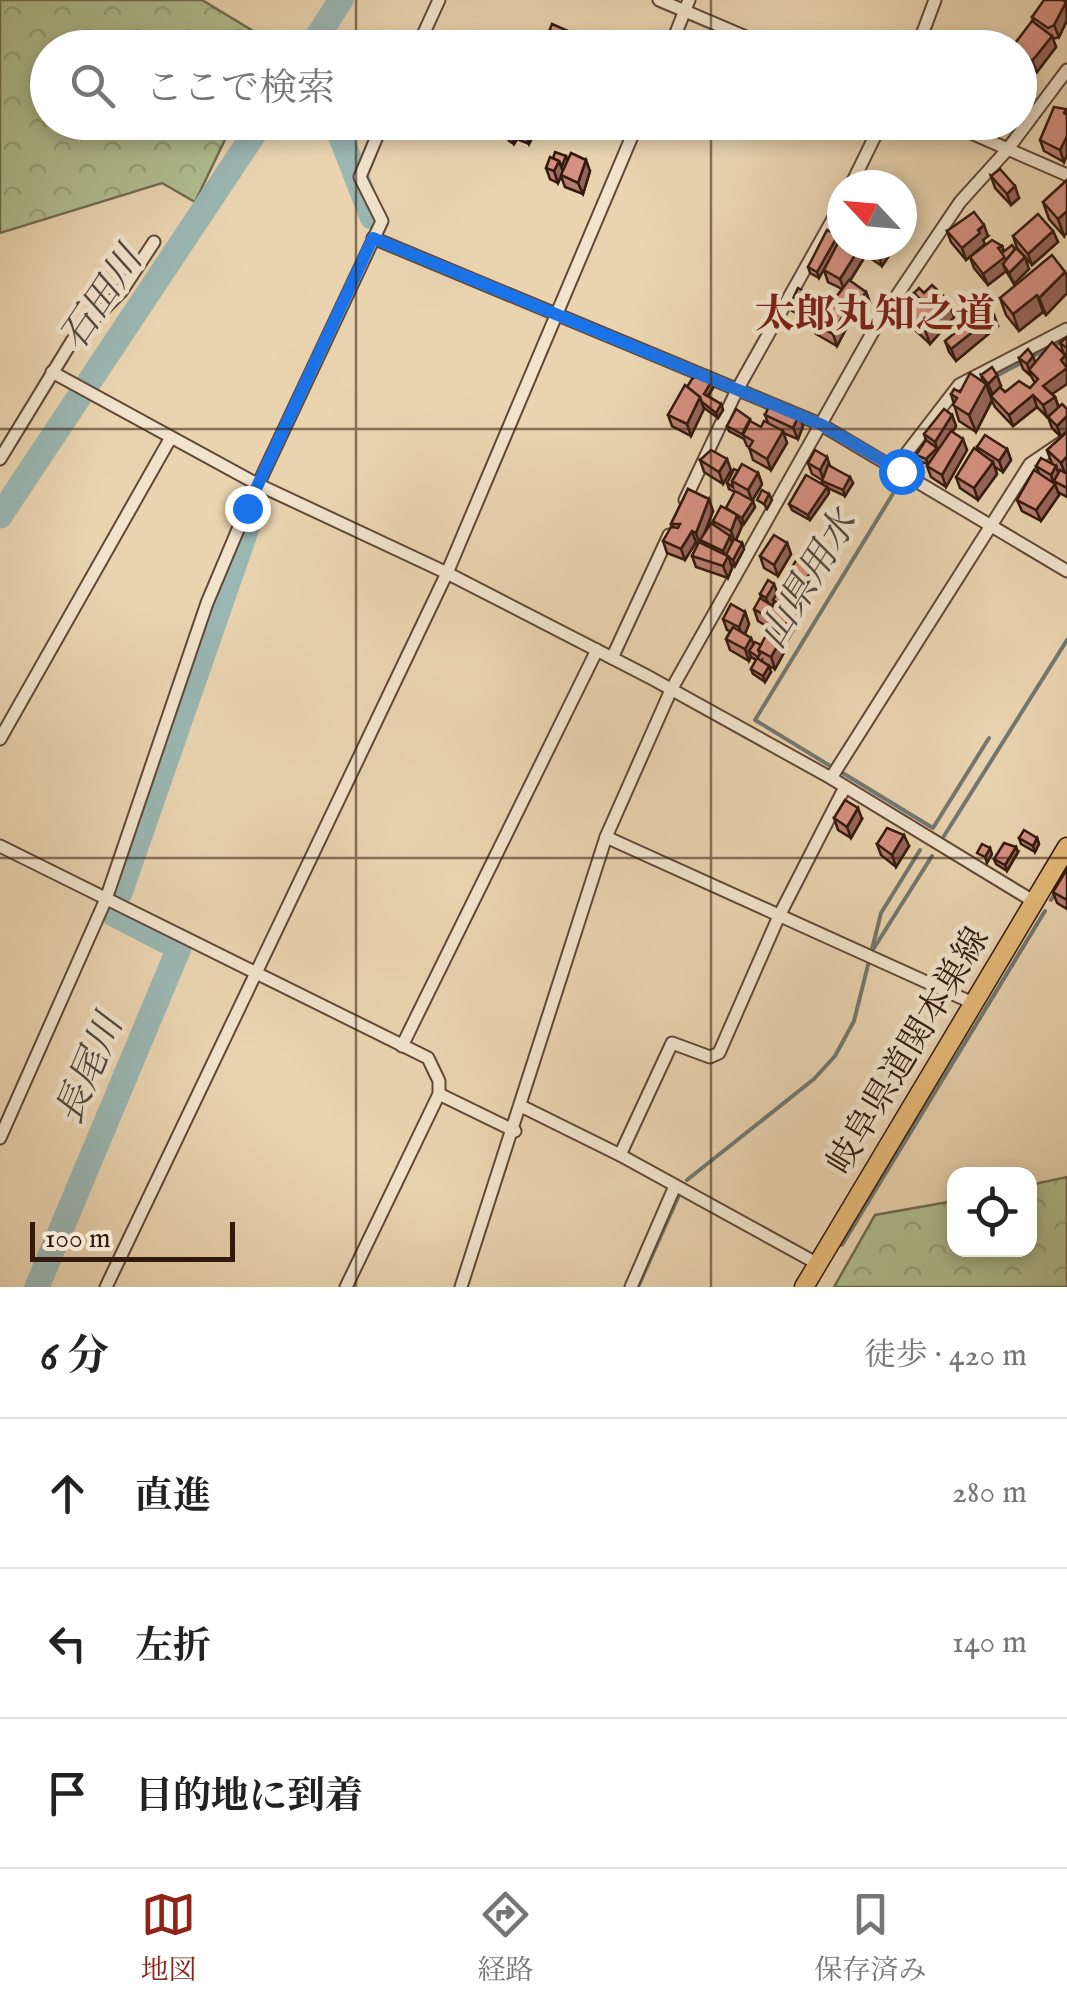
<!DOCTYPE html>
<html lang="ja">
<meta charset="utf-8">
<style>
body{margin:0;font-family:"IM FELL English","Noto Serif JP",serif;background:#f6f6f6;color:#222}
.controls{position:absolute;right:30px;bottom:30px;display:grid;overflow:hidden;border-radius:20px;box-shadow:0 5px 15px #0003}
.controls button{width:90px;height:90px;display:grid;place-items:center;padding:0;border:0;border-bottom:2px solid #e0e0e0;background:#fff;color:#222;font:50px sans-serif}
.compass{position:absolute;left:827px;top:170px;width:90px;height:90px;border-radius:50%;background:#fff;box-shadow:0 5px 15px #0003;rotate:296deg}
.scale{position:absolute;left:30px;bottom:25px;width:205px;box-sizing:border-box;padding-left:10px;border:5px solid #331a0f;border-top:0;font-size:28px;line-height:35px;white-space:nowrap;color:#331a0f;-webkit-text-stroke:8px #f1e3cc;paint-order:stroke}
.stop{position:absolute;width:30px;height:30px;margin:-22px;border:8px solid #1a73e8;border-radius:50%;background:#fff}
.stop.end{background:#1a73e8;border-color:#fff;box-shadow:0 2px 10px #0008}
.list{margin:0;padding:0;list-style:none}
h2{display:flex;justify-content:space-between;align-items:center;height:130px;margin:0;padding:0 40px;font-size:42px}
h2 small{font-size:32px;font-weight:400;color:#767676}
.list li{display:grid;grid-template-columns:65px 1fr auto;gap:30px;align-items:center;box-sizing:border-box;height:150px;padding:0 40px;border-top:2px solid #e0e0e0}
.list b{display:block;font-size:38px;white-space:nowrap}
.list em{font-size:32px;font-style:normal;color:#767676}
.icon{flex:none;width:55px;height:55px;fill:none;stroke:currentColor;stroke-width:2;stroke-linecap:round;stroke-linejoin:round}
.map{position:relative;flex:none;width:1067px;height:1287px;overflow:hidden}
.search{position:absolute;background:#fff;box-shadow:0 5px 15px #0003;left:30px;right:30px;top:30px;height:110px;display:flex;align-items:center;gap:25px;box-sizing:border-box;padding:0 35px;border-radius:55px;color:#767676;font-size:38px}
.sheet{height:580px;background:#fff}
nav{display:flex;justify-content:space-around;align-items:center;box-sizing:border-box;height:140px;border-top:2px solid #e0e0e0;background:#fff;font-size:28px;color:#767676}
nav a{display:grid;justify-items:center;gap:5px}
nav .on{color:#8f2418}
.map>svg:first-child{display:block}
.forest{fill:url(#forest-crowns);stroke:#726c50;stroke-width:2.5}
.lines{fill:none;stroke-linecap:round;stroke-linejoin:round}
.stream{stroke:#717871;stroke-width:4}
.river{stroke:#9ab7b3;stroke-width:25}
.street-casing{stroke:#614837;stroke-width:15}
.primary-casing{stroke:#331a0f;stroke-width:21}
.street{stroke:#f1e3cc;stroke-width:11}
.primary{stroke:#e5ba78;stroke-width:18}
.wall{fill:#b77c6f;stroke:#331a0f;stroke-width:2.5}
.shaded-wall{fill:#95655a;stroke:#331a0f;stroke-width:2.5}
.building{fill:#d59081;stroke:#331a0f;stroke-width:2.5}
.route{stroke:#1a73e8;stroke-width:12}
.grid{fill:none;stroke:#331a0f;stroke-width:2.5;stroke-opacity:0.55}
.labels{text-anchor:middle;stroke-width:9;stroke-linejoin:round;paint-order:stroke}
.street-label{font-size:35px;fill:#331a0f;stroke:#f1e3cc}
.water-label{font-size:38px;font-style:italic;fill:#524940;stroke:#f1e3cc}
.quarter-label{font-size:40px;font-weight:bold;fill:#7a1f14;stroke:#f1e3cc}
</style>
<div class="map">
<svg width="1067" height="1287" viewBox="0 0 1067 1287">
<defs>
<pattern id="forest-crowns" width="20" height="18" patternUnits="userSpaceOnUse" patternTransform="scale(2.5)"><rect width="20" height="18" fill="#b0be90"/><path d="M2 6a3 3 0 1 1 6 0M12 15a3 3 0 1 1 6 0" fill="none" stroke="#98a37b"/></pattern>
</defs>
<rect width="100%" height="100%" fill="#ead4b0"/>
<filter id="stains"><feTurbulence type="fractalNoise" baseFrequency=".002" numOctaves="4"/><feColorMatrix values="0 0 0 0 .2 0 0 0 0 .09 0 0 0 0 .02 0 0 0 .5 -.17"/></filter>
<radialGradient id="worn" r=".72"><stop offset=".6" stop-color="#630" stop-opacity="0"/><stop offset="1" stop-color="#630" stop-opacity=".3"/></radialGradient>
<g class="forest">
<path d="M0,0H202L278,46L48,48V122L233,123L195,202L162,183L0,233Z"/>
<path d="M1067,1177V1287H834L875,1215L954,1201V1250H1030V1185Z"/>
</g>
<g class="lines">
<g class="stream">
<path d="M1031,357L1067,339"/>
<path d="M996,376L1023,362"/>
<path d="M832,767L755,720L919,451"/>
<path d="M841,772L933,828L989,738"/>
<path d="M944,836L1067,640"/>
<path d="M1051,900L1057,890"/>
<path d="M874,948L932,856"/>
<path d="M687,1180L814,1079L835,1056L854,1021L881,913L920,850"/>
<path d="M842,1245L1045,911"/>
<path d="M638,1287L680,1193"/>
</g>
<g class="river">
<path d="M310,48L341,0"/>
<path d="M335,122L372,217"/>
<path d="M0,516L262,122"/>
<path d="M120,893L255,505"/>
<path d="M37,1287L179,948L113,914"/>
</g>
<defs>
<g id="street">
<path d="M659,0L772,48"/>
<path d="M417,48L439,0"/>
<path d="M670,48L689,0"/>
<path d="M917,48L935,0"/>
<path d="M946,122L1067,175"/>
<path d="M851,185L882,122"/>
<path d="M373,238L820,424L1067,571"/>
<path d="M52,372L257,484L447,573L649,677L831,778L1033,901"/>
<path d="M0,459L72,341L121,292L154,242"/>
<path d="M895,468L959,385L1067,329"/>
<path d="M685,500L737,390L842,203"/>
<path d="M612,658L669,535"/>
<path d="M0,739L170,439"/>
<path d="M831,778L1030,464L1067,439"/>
<path d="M606,837L975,1004"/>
<path d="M0,846L428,1058L439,1081V1094L346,1287"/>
<path d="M402,1046L597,650"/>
<path d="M439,1094L515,1131"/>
<path d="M523,1107L620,1155L818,1264"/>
<path d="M0,1138L106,899L207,603L247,508L382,221L360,177L383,122"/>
<path d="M620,1155L672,1043L710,1057L719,1053L779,916L845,787"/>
<path d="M106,1287L447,573L638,122"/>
<path d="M461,1287L606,837L671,690L875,328L960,202L1007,150L1067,70"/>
<path d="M631,1287L675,1186"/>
</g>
<path id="primary" d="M804,1287L1067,847"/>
</defs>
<use href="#street" class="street-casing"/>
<use href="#primary" class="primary-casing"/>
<use href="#street" class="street"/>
<use href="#primary" class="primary"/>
</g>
<g class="wall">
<path d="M1067,0V20L1059,37L1053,39L1056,47L1037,72L1020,59V48L1013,46L1034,23L1032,17Z"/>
<path d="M548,34L597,48H556L552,46Z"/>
<path d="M1067,111L1064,162L1044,151L1040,140Z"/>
<path d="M508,122H533L536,130L529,144L517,139L514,144L509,141L505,130Z"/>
<path d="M566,156L568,161L590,171L583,194L565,187L561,176L558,183L550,179L546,168L553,158Z"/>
<path d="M991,176L1019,198L1011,205L995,188Z"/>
<path d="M1067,180L1064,236L1049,219L1043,202Z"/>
<path d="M947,231L988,236L983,240L985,244L966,260L951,242Z"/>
<path d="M1053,231L1058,242L1032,265L1017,248L1013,236Z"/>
<path d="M840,240L860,247L864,258L850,281L866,292L870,303L863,313L857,308L837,346L816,334L812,323L834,300L842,289L828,282L824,270L834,251L819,278L810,273L808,267Z"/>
<path d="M1002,246L1004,251L1029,269L1014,284L1006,271L988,285L974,268L970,257Z"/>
<path d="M862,248H888L890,254L882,266L864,254Z"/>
<path d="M1065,272L1067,277V293L1046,315L1043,312L1019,331L1006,315L1000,298Z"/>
<path d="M923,292L948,300L954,317L930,344L913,328L907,311L917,300L914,293Z"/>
<path d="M813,296L815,301L809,320L792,311L790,305Z"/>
<path d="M986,313L998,326L956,361L949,352L945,341Z"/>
<path d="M1067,337V357L1065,355L1052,394L1055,397L1059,407L1061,437L1052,428L1048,417L1051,414L1047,417L1037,407L1013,426L995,407L992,401L976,432L959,421L951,394L983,382L981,375L1001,386L1000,388L1005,392L1030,388L1035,383L1031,376L1023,369L1019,358L1036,362L1064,354L1060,343Z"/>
<path d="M714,386L708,396L721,404L723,410L718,418L704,408L691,436L672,426L668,415L687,387Z"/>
<path d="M765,415L803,426L798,439L783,433L787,443L771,470L753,460L749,447L747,446L744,439L729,431L727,426L750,419L751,422L761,427L768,423Z"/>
<path d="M952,415L956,426L952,432L967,450L946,487L931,477L927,466L928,464L918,461L916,455L926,440L924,434Z"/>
<path d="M1067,432V497L1058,492L1055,485L1059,495L1041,521L1022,511L1017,500L1039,473L1036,466L1052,464L1047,450Z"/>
<path d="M977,447L1007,449L1011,460L1003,472L995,467L997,474L978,500L960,488L956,477L979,452Z"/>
<path d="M700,460L731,470L723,484L704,472Z"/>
<path d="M808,463L830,466L853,483L845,496L828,488L829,493L810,520L792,510L789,504L823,485L822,480L812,474Z"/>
<path d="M738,471L758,473L762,484L752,501L755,507L744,524L740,522L742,526L736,540L742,543L744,549L735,566L731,564L732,568L728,578L696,567L692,556L698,544L696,542L685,560L667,553L663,541L673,527L671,524L688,489L713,511L704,533L714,525L713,521L726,508L735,492L729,489L727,483Z"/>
<path d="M787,543L791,554L778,576L764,568L760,556Z"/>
<path d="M815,564L819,575L807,596L793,584L789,572Z"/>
<path d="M778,593H788L789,600L798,604L802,616L788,639L758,621L754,609L762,600L760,594Z"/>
<path d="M745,612L749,624L745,634L754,644L761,645L782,638L786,649L775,669L762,662V660L761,661L771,672L765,682L753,674L751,669L756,660L751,657L749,661L730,650L726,639L730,631L727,630L723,619Z"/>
<path d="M834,818L862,819L851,838L838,830Z"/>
<path d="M1019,838H1037L1039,844L1035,852L1021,844Z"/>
<path d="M877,844L909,846L896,867L881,855Z"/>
<path d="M1018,852L1007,871L996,864L994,859Z"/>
<path d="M1067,869V909L1057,903L1053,892Z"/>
</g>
<g class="shaded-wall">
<path d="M1066,2L1067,20L1059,37L1054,25Z"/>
<path d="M1052,36L1056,47L1037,72L1032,61Z"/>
<path d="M530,122H533L536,130L529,144L525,133Z"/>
<path d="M513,127L517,139L514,144L510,133Z"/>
<path d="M1067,136V155L1064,162L1060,150Z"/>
<path d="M586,160L590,171L583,194L578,183Z"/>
<path d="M559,161L563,172L558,183L554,171Z"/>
<path d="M1015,186L1019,198L1011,205L1007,194Z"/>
<path d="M1067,211V233L1064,236L1058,219Z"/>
<path d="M984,225L988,236L983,240L985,244L966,260L962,248Z"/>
<path d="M1053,231L1058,242L1032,265L1028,254Z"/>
<path d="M838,235L840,241L819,278L817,272Z"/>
<path d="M1002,246L1007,262L1003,264L1006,271L988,285L983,274L998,248Z"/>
<path d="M860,247L864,258L844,290L840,279Z"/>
<path d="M888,248L890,254L882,266L880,260Z"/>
<path d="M1025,257L1029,269L1014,284L1009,273Z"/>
<path d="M1065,272L1067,277V293L1046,315L1039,298Z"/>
<path d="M866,292L870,303L863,313L859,301Z"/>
<path d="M1037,295L1043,312L1019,331L1013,314Z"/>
<path d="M813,296L815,301L809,320L807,314Z"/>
<path d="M853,297L857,308L837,346L833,334Z"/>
<path d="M948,300L954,317L930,344L924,327Z"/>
<path d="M994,315L998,326L956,361L951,349Z"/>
<path d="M1065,355L1067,360V384L1048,397L1043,386Z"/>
<path d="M1033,356L1037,367L1029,370L1031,376L1027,364Z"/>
<path d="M997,375L1001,386L993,395L988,384Z"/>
<path d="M712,380L714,386L706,399L704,394Z"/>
<path d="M986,384L992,400L976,432L969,415Z"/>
<path d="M1033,395L1037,407L1013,426L1009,415Z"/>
<path d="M700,397L704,409L691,436L687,424Z"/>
<path d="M1055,397L1059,409L1047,417L1043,405Z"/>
<path d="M721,404L723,410L718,418L716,413Z"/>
<path d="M799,415L803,426L798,439L793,428Z"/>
<path d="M952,415L956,426L939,454L928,464L926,459L937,448L935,442Z"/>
<path d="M1067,416V431L1061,437L1057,426Z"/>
<path d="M783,431L787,443L771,470L767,459Z"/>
<path d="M963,439L967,450L946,487L942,475Z"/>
<path d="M1007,449L1011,460L1003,472L999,461Z"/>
<path d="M1067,456V479L1061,463Z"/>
<path d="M827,457L831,469L824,481L820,470Z"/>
<path d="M727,459L731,470L723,484L719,472Z"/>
<path d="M993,462L997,474L978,500L974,488Z"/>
<path d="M1056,466L1060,477L1054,481L1059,495L1041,521L1036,510L1054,484L1051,475Z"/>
<path d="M758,473L762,484L752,501L748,490Z"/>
<path d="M850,477L853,483L845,496L843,490Z"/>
<path d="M827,487L829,493L810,520L808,515Z"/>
<path d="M769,494L772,500L767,509L764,504Z"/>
<path d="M709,499L713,511L700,545L696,533Z"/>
<path d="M753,501L755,507L744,524L742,518Z"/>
<path d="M737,515L742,526L735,542L731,531Z"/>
<path d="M692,531L696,542L685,560L681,549Z"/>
<path d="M730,536L734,548L729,558L732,568L728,578L723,566L725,556L723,551Z"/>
<path d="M742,543L744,549L735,566L733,560Z"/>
<path d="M787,543L791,554L778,576L774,565Z"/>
<path d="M815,564L819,575L807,596L803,585Z"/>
<path d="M774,584L778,595L770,609L766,598Z"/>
<path d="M798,604L802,616L788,639L784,627Z"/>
<path d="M745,612L749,624L743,638L739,627Z"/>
<path d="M751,638L756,649L749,651L751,657L749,661L745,649Z"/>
<path d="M782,638L786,649L775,669L771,657Z"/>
<path d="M769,666L771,672L765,682L763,676Z"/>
<path d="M858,808L862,819L851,838L847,827Z"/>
<path d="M904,835L909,846L896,867L892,855Z"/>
<path d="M1037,838L1039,844L1035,852L1033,846Z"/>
<path d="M1016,847L1018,852L1007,871L1005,865Z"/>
<path d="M990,848L992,854L987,863L985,857Z"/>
</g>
<g class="building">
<path d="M1044,0H1062L1066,2L1054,25L1048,28L1032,17Z"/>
<path d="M1032,21L1052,36L1032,61L1020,51V48L1013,46Z"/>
<path d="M552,24L595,43L593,48H578L548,34Z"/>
<path d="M1054,107L1066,109L1064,113L1067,115V136L1060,150L1040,140Z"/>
<path d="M508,122H530L525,133L513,127L510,133L505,130Z"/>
<path d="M555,152L566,156L562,166L559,161L553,158Z"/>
<path d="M571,153L586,160L578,183L561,175Z"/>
<path d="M550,157L559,161L554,171L546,168Z"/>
<path d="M1000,169L1015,186L1007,194L991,176Z"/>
<path d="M1067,180V211L1058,219L1043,202Z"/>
<path d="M974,212L984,225L978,230L980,233L962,248L947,231Z"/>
<path d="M1038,214L1053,231L1028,254L1013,236Z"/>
<path d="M827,230L838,235L817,272L808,267Z"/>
<path d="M841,237L842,245H856L860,247L840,279L824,270Z"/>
<path d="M992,240L1002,246L998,248L1005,257L983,274L970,257Z"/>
<path d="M864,245H883L888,248L880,260L862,248Z"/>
<path d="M1012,245L1015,249L1006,260L1002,253Z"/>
<path d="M1016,248L1025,257L1009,273L1003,264Z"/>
<path d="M1052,255L1065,272L1039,298L1037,295L1013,314L1000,298Z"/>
<path d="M849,280L866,292L859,301L853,297L833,334L812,323L824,300H834Z"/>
<path d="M932,285L948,300L924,327L907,311L919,298L914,293L919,288L924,293Z"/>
<path d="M798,288L813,296L807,314L790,305Z"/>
<path d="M983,310L986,313L990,310L994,315L951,349L945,341Z"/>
<path d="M1067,337V348L1060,343Z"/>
<path d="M1052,342L1065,355L1061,360L1067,368L1043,386L1055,397L1043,405L1033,395L1009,415L991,396L1000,387L1005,392L1019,381L1030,388L1038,379L1029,370Z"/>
<path d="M1028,349L1033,356L1027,364L1019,358Z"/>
<path d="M992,367L997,375L988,384L981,375Z"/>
<path d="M970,373L986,384L969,415L953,405L957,398L951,394L954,389L960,392Z"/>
<path d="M701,374L712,380L704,394L721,404L716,413L702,402L700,397L687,387L692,379Z"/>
<path d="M685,385L700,397L687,424L668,415Z"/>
<path d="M771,402L799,415L793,428L765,415Z"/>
<path d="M1062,404L1067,409V416L1057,426L1048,417Z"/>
<path d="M736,409L750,419L742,434L727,426Z"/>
<path d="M944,409L952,415L935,442L924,434Z"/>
<path d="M750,421L761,427L764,421L783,431L767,459L749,448L753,441L743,435Z"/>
<path d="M951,431L963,439L942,475L927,466Z"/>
<path d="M1067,432V456L1061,463L1047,450Z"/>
<path d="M985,435L1007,449L999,461L977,447Z"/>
<path d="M926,440L937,448L926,459L916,455Z"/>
<path d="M974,448L993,462L974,488L956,477Z"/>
<path d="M711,450L727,459L719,472L700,460Z"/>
<path d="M815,450L827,457L820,470L808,463Z"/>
<path d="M1041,458L1056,466L1051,475L1036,466Z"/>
<path d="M742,464L758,473L748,490L732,481Z"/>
<path d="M828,465L850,477L843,490L822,481Z"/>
<path d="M734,469L738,471L732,481L733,487L727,483Z"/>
<path d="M1034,470L1055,484L1036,510L1017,500Z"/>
<path d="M1060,470L1067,474V488L1054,481Z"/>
<path d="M806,475L827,487L808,515L789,504Z"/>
<path d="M688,489L709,499L696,533L692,531L681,549L663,541L671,527L678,528L680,524H671Z"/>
<path d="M762,490L769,494L764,504L757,500Z"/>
<path d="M735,491L753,501L742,518L726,508Z"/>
<path d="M721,506L737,515L731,531L713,521Z"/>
<path d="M711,523L730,536L723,551L700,540Z"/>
<path d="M774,535L787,543L774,565L760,556Z"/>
<path d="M734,539L742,543L733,560L726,555Z"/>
<path d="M699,542L728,556L723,566L692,556Z"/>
<path d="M800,554L815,564L803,585L789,572Z"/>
<path d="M768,580L774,584L766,598L760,594Z"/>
<path d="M780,589L788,593L779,604L773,600Z"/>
<path d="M760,598L776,608L783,598L798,604L784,627L754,609Z"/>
<path d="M731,604L745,612L739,627L723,619Z"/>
<path d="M733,627L751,638L745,649L726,639Z"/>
<path d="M769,630L782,638L771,657L758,650Z"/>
<path d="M755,642L761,645L758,650L760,654L758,657L749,651Z"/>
<path d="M757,658L769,666L763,676L751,669Z"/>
<path d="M845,800L858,808L847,827L834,818Z"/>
<path d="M887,828L904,835L892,855L877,844Z"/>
<path d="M1024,830L1037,838L1033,846L1019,838Z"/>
<path d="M1004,843L1016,847L1005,865L994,859Z"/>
<path d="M982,844L990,848L985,857L977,853Z"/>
<path d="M1067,869V900L1053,892Z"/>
</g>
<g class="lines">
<path class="route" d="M247,508L373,238L820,424L901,471"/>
</g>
<path class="grid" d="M356,0V48M711,0V48M356,122V1287M711,122V1287M0,429H1067M0,858H1067"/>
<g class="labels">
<g class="street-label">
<text transform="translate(907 1050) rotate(-59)" y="12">岐阜県道関本巣線</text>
</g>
<g class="water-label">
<text transform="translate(100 298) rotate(-56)" y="13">石田川</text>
<text transform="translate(807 579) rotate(-59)" y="13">山県用水</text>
<text transform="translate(88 1069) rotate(-67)" y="13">長尾川</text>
</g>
<g class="quarter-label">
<text x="875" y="327">太郎丸知之道</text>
</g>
</g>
<rect width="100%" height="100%" filter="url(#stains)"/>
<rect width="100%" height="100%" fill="url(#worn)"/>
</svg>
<div class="controls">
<button><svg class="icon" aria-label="locate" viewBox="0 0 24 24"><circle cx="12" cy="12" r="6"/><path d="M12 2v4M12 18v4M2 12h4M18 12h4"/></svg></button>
</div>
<svg class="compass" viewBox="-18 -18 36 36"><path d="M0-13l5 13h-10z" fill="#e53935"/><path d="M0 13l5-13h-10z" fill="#767676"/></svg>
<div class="scale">100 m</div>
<div class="stop" style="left:901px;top:471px"></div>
<div class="stop end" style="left:247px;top:508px"></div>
<div class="search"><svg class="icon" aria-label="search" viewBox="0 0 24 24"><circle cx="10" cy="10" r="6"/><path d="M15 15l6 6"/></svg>ここで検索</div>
</div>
<section class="sheet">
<h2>6 分<small>徒歩 · 420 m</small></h2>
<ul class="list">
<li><svg class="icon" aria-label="ahead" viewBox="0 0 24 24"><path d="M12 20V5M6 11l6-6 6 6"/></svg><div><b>直進</b></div><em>280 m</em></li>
<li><svg class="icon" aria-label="left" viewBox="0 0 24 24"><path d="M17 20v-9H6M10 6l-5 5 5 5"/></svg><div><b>左折</b></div><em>140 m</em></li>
<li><svg class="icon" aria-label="arrive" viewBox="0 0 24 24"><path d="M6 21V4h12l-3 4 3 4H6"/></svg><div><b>目的地に到着</b></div></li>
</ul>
</section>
<nav>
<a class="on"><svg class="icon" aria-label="map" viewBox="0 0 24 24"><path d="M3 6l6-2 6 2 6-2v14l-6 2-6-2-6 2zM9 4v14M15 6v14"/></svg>地図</a>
<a><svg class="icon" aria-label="directions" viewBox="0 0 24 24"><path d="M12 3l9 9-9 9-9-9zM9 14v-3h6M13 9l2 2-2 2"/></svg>経路</a>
<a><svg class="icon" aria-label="saved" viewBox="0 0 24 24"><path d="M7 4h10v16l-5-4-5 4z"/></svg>保存済み</a>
</nav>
